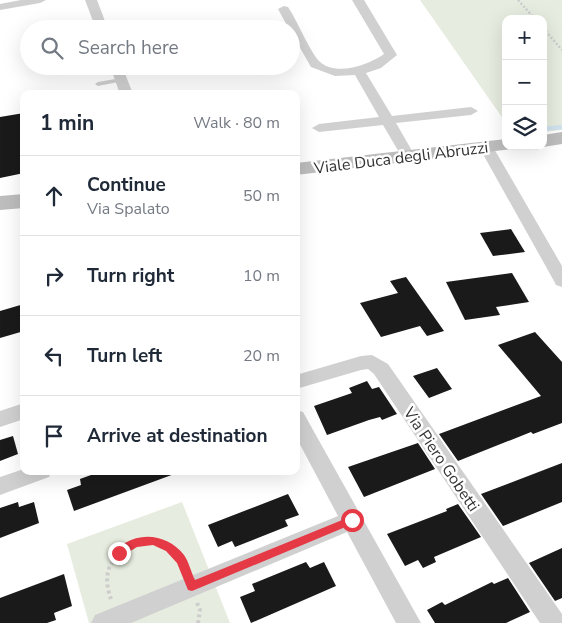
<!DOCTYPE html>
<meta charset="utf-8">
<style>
body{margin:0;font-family:"Nunito Sans",sans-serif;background:#f2f2f3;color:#1f2937}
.controls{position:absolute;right:15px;top:15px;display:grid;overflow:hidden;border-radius:10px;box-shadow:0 5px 20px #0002}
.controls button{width:45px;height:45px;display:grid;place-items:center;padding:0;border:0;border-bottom:1px solid #e0e1e3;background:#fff;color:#1f2937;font:25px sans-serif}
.stop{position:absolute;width:15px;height:15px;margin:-11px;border:4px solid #e63946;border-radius:50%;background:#fff}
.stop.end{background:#e63946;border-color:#fff;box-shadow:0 1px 5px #0008}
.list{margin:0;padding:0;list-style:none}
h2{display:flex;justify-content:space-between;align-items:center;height:65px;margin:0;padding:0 20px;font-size:21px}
h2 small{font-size:16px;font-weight:400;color:#747a83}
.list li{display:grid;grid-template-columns:32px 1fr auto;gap:15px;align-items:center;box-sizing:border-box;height:80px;padding:0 20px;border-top:1px solid #e0e1e3}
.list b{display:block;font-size:19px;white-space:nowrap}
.list p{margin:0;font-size:16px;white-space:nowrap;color:#747a83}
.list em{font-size:16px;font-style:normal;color:#747a83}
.icon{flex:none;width:28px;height:28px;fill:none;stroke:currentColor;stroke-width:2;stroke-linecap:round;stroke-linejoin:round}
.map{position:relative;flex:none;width:562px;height:623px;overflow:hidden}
.search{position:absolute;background:#fff;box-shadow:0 5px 20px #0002;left:20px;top:20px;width:280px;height:55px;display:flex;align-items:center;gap:12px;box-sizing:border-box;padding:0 18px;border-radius:28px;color:#747a83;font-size:19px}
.panel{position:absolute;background:#fff;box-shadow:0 5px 20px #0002;left:20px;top:90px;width:280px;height:385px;border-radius:10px}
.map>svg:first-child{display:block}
.green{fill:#e6ecdf}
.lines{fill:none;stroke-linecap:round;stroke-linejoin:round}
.stream{stroke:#cfe2ee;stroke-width:4.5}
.building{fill:#1a1a1a}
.path-far1{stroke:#cdcdcd;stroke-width:2.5;stroke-dasharray:2 2;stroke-linecap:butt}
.path{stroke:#cdcdcd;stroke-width:4;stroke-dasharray:3 3;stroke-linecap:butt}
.lane{fill:#d0d0d0;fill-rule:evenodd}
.street{fill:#d0d0d0;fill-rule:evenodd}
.secondary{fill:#bdbdbd;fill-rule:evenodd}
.route{fill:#e63946}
.labels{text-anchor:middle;stroke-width:5;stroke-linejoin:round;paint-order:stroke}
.street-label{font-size:16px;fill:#333;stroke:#fff}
</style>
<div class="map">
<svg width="562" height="623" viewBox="0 0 562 623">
<rect width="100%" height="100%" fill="#fff"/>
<g class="green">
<path d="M420,0H562V130L543,132V19H506V123Z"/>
<path d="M182,502L230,623H89L67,544Z"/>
</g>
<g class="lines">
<path class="stream" d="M543,129L562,127"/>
</g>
<g class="building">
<path d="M24,113V173L0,178V117Z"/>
<path d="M511,229L525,252L493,256L480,233Z"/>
<path d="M512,273L529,302L496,307L500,315L465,320L446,282Z"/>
<path d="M406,277L444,331L427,336L420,326L381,337L360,303L398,293L390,281Z"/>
<path d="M24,304V331L0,338V311Z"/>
<path d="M535,332L562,362V423L533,434L531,432L458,461L439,434L541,396L498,345Z"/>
<path d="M437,368L452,389L429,398L413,376Z"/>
<path d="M367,381L372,389L379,387L397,414L382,420L380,417L369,420L327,435L314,406L352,393L349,388Z"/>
<path d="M13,436L18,454L0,461V440Z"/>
<path d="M418,443L435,469L364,497L348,467Z"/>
<path d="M562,463V502L503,526L481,494Z"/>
<path d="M102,471H176L177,473L74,511L67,490L81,485L80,479Z"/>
<path d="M288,494L299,515L285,520L288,526L235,547L232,541L218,547L208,525Z"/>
<path d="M18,502L19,507L34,502L39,523L0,538V508Z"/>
<path d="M458,504L481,537L434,557L436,562L423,568L418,560L405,566L387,534L447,511L446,509Z"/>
<path d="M562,548V598L555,601L529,563Z"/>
<path d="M306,562L310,568L324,562L336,586L251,623L240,597L255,591L252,584Z"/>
<path d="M64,574L72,606L54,613L56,620L47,623H0V598Z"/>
<path d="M508,578L530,612L506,623H435L427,610L442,602L445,605L492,582L494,584Z"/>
</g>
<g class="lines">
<g class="path-far1">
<path d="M518,0L535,19"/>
<path d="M543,28L562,50"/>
</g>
<g class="path">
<path d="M111,599C108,591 106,581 108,572C109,566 114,560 118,556C140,529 171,544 185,569"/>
<path d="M197,603L200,610L198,623"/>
</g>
<path class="lane" d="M121,78L124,80L123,81L98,86L95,84L98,82Z"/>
<g class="street">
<path d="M21,0H46L40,3L0,10V4Z"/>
<path d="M85,0H97L108,29H96Z"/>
<path d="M352,0H364L397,55L381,68L366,73L392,116L471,107L478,111L471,115L396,123L415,156L413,159H403L383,125L319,132L312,128L319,124L379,117L355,75L335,76L311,67L291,32V29H289L278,9L284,6L288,7C297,20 309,50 319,61C335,77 369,65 384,54Z"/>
<path d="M110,66H122L133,94H120Z"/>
<path d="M486,143L491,144L493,147L562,266V287L556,285L554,281L479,147L481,144Z"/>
<path d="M372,355L388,364L562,614V623H540L374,374L368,369L361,370L296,389V375L361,356Z"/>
<path d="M24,403V419L0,427V411Z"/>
<path d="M296,410L303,412L421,623H396L347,532L131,623H91L95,615L338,516L296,437Z"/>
<path d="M24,469V471H52L49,477L0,495V477Z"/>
</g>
<g class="secondary">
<path d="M562,132V144L543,147L540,146H543V135Z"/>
<path d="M506,139V146H515L513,149L296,175V163Z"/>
<path d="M24,194V208L0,210V196Z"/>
</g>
</g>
<path class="route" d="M352,516L357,520L355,523L192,591L188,590L177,563L166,551L153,545L137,547L119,558L114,553C116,548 121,546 125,543C145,531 170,537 184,555C189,562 191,572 195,580Z"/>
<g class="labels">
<g class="street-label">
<text transform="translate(401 157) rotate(-7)" y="6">Viale Duca degli Abruzzi</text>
<text transform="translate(442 459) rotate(56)" y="6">Via Piero Gobetti</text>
</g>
</g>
</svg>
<div class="controls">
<button>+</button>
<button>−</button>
<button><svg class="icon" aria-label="layers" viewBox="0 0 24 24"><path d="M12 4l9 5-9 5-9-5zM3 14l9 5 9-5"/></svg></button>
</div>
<div class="stop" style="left:352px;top:520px"></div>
<div class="stop end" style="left:119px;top:553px"></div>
<div class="search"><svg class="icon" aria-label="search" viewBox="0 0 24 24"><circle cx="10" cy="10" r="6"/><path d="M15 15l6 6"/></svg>Search here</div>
<section class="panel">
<h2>1 min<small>Walk · 80 m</small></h2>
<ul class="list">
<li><svg class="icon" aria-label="ahead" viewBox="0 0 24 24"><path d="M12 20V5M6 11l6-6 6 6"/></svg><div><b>Continue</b><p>Via Spalato</p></div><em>50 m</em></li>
<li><svg class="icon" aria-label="right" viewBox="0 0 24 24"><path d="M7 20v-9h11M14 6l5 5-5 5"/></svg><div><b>Turn right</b></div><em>10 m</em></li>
<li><svg class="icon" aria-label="left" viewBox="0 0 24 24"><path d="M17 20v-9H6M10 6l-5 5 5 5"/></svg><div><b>Turn left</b></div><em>20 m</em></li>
<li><svg class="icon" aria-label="arrive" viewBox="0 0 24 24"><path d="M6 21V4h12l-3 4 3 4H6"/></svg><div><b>Arrive at destination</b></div></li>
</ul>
</section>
</div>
